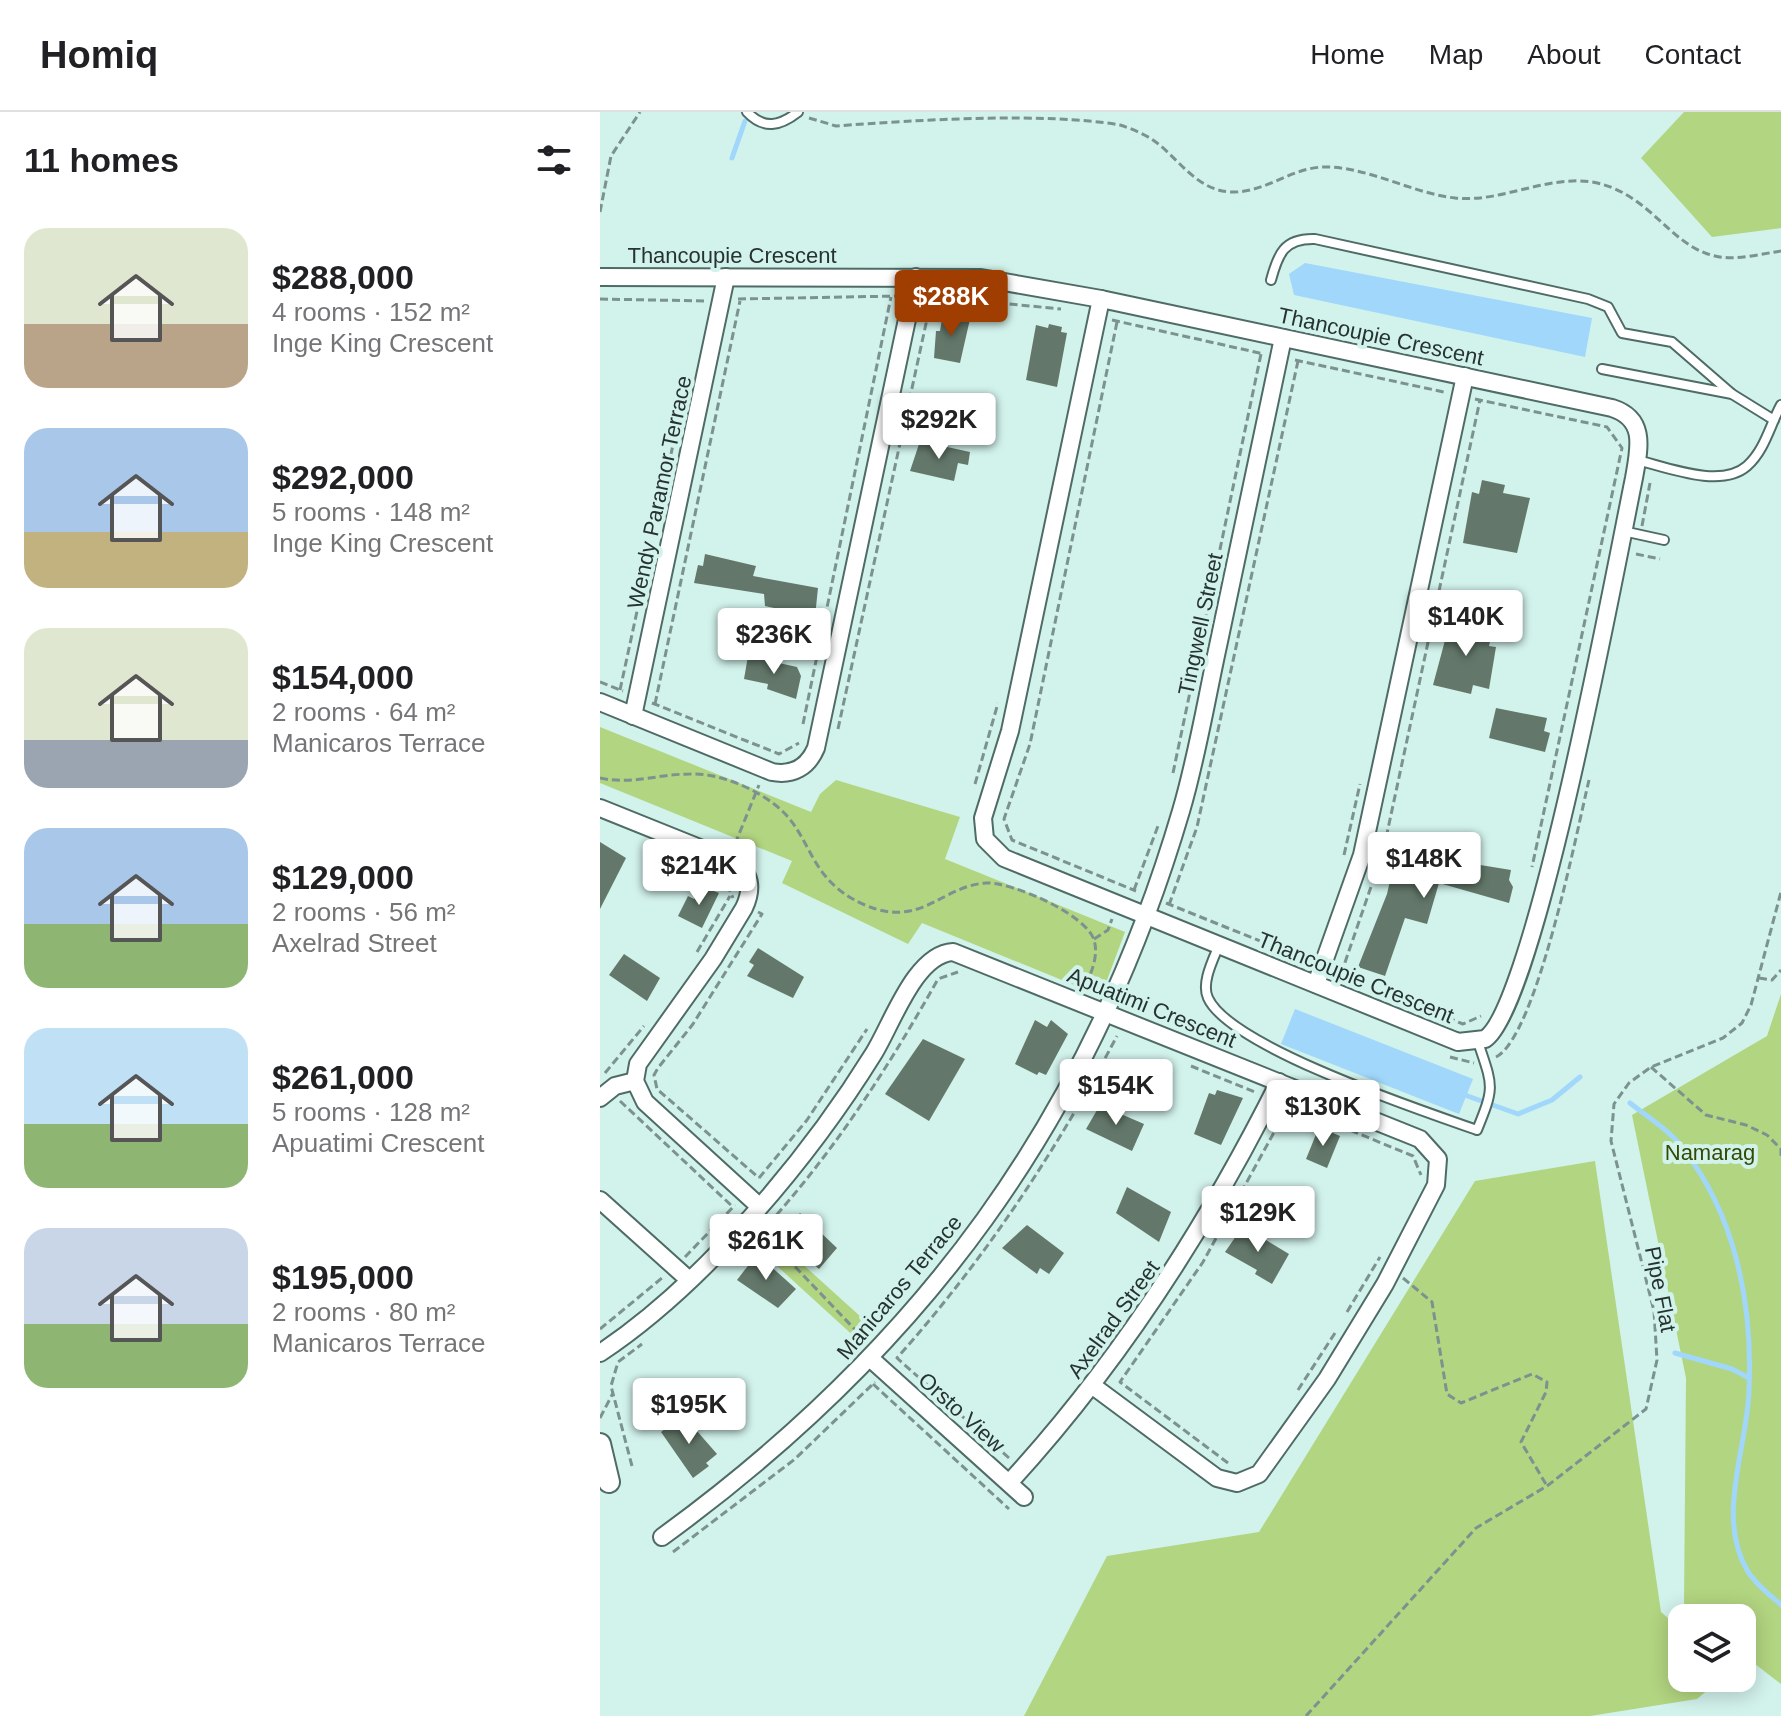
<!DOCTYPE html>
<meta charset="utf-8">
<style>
body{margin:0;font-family:Arial,sans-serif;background:#f6f6f6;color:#202124;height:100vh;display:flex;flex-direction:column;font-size:30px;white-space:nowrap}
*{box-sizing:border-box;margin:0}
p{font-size:26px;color:#757577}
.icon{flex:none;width:44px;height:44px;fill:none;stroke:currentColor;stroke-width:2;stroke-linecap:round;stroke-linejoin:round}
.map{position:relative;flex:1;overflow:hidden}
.side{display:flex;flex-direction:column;background:#fff;width:600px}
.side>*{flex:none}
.buttons{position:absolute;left:1068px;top:1492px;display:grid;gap:16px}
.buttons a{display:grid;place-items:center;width:88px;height:88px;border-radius:16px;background:#fff;box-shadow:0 4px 20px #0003;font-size:40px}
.price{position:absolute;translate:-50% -68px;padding:0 18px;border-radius:8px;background:#fff;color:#222;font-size:26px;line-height:52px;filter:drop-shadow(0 2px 4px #0008)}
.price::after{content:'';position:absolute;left:50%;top:48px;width:24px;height:18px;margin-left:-12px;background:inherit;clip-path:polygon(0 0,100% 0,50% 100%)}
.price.selected{background:#a03d00;color:#fff}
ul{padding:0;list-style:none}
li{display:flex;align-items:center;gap:24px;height:200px;padding:0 24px}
li span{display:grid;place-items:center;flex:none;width:224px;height:160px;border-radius:24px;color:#555}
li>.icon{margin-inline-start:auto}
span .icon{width:96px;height:96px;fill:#fffc;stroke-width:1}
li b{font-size:34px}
h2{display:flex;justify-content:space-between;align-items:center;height:96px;padding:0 24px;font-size:34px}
header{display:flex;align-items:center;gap:48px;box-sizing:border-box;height:112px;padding:0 40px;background:#fff;border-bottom:2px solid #e0e0e0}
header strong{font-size:38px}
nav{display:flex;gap:44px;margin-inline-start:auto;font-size:28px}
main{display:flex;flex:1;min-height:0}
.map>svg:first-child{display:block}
.green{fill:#b2d581}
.water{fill:#a0d7fb}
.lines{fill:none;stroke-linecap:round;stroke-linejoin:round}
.stream{stroke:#a0d7fb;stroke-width:5}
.building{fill:#63786a}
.service-casing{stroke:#4f6b66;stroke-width:12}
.minor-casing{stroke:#4f6b66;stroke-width:20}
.tertiary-casing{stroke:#4f6b66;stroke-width:24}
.path{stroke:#7c928e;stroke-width:3;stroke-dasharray:8 4;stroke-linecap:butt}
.service{stroke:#fff;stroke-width:8}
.minor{stroke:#fff;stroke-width:16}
.tertiary{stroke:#fff;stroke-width:20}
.labels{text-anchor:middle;stroke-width:8;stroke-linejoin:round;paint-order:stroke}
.street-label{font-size:22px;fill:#273331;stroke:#d2f2ec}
.park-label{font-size:22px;fill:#344a04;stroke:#d2f2ec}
</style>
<header>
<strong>Homiq</strong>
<nav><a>Home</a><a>Map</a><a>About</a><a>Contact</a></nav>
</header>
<main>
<section class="side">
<h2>11 homes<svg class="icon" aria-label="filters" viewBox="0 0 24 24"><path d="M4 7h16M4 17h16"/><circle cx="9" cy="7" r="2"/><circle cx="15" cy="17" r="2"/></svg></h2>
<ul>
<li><span style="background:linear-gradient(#dfe7d0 60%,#b9a48a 0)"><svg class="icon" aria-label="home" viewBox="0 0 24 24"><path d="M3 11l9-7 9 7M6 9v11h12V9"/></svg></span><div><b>$288,000</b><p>4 rooms · 152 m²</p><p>Inge King Crescent</p></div></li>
<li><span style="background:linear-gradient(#a9c7e8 65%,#c2b280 0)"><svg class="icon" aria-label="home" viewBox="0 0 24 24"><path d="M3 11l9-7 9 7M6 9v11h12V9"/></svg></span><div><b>$292,000</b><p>5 rooms · 148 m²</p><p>Inge King Crescent</p></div></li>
<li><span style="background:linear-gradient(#dfe7d0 70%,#9aa5b1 0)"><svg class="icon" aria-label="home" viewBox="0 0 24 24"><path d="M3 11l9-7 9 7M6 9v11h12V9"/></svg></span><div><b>$154,000</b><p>2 rooms · 64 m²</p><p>Manicaros Terrace</p></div></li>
<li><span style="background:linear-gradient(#a9c7e8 60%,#8fb573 0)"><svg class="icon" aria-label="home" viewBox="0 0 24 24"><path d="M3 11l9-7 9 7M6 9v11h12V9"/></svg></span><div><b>$129,000</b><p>2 rooms · 56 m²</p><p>Axelrad Street</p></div></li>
<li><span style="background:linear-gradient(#bfe0f5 60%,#8fb573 0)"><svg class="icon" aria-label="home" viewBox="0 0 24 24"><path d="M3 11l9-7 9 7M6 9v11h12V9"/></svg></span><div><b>$261,000</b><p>5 rooms · 128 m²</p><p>Apuatimi Crescent</p></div></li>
<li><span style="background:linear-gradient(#c9d6e8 60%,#8fb573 0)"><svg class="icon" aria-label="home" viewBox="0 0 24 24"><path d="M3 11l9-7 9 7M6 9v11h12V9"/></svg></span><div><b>$195,000</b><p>2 rooms · 80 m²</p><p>Manicaros Terrace</p></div></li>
</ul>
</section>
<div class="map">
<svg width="1181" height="1604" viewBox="0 0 1181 1604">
<rect width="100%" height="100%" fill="#d2f2ec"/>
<!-- green -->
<g class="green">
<path d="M1084,0H1181V116L1112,125L1041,46Z"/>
<path d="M0,615L211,700L220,682L236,668L360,705L345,747L525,820L501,884L322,811L308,832L182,771L192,749L0,671Z"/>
<path d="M1181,882V1572L1142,1542V1506H1099L1084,1493L1086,1266L1032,1003L1167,924Z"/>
<path d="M995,1049L1061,1500L1082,1518V1566H1122L1097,1587L990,1604H424L507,1444L659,1420L875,1069Z"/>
<path d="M167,1120L271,1214L258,1228L154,1133Z"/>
</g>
<!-- water -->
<g class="water">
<path d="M705,151L992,206L985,245L694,183L689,162Z"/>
<path d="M695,897L873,967L859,1002L681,932Z"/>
</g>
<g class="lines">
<!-- stream -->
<g class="stream">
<path d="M132,46L145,9"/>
<path d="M862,982L918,1002L952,988L980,965"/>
<path d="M1030,991C1046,1004 1068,1017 1081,1034C1136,1103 1153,1193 1149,1279C1147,1336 1116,1405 1147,1458C1154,1471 1170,1483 1181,1493"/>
<path d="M1075,1241L1132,1257L1149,1266"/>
</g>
</g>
<!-- building -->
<g class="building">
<path d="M343,202L370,207L360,251L334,246L336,219H340Z"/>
<path d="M449,212L462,215L461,220L467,221L457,275L426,268L436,213L448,216Z"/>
<path d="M320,329L370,340L368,353L358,351L354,369L310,359Z"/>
<path d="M882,368L905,373L903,381L930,386L917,441L863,431L872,380L879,382Z"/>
<path d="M105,442L156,454L153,464L218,476L215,505L165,494L164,482L94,471L98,453L103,454Z"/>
<path d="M851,506L893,516L889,534L896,535L889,577L873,573L871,582L833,573Z"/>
<path d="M148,544L197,555L201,564L196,587L167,577L168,572L144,567Z"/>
<path d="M896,596L947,606L944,619L950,621L945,640L889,626Z"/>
<path d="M0,730L26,746L0,797Z"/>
<path d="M797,738L831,747L829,752L860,760L862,750L911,758L909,768L913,775L909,791L839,771L827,812L805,806L785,864L758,855L787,782Z"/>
<path d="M101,774L119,781L102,816L78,804L88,784L94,787Z"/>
<path d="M158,836L204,865L193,886L147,864L154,853L149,850Z"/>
<path d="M24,842L60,866L47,889L9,863Z"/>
<path d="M435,908L447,915L451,908L468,922L446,963L439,960L437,963L415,952Z"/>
<path d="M323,927L365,947L329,1009L285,982Z"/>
<path d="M617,978L643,986L621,1033L594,1022L609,981L615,983Z"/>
<path d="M500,993L544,1012L532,1039L486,1017Z"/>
<path d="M719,1015L740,1024L727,1056L706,1047Z"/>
<path d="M527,1075L571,1100L559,1130L516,1101Z"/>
<path d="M200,1101L237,1136L219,1157L176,1120L188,1107L192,1110Z"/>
<path d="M427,1113L464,1141L449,1162L440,1156L437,1162L402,1136Z"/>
<path d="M643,1114L689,1142L672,1172L655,1162L657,1158L625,1140Z"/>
<path d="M157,1142L196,1177L178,1196L137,1168Z"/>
<path d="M83,1303L117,1342L106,1351L109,1354L93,1366L61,1320Z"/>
</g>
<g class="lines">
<!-- service casing -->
<g class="service-casing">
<g id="service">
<path d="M147,0C164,18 180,14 198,0"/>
<path d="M671,168C678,142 684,126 715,127L988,187L1008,195L1022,221L1072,230L1132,282"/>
<path d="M1002,257L1132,282L1174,308"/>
<path d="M1037,348C1066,355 1121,377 1147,354C1165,338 1170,313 1181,293"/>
<path d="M1023,419L1064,428"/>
<path d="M619,833C613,848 601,871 608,886C630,935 823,999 877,1018C895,974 893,975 878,930"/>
</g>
</g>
<!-- minor casing -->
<g class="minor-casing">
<g id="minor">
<path d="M0,165L381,166L501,187"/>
<path d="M501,187L1012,296C1047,307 1039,337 1034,366C1017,448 935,895 885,927L858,930L404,746L385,727L383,706L410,619Z"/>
<path d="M0,590L172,660C193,664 208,655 216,636L316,165"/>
<path d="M33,604L126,165"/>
<path d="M0,696L137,751C152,764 152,779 144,796L113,847L38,952L35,969L45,990L159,1094"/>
<path d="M716,872L762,743L865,264"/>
<path d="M0,986L15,974L35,969"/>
<path d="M0,1088L88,1167"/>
<path d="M0,1241C103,1173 209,1046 274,941C292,912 315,842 353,840L820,1027L838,1047L836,1073L785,1172L727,1267L659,1362L637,1371L617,1366L493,1274"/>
<path d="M271,1247L424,1385"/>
<path d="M409,1371C520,1250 606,1116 679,970"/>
<path d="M62,1425C322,1236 490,1008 581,699C597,645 606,589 618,534C640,432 661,329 683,226"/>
</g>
</g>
<!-- tertiary casing -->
<g class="tertiary-casing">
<path id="tertiary" d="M0,1332L9,1370"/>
</g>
<!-- path -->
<g class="path">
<path d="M209,6L236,14C316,8 445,0 520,13C530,16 544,22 553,28C579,46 596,79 632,80C665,81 692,55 725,55C769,55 811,81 855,86C901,91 946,63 992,70C1050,80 1069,134 1115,144C1136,149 1160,142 1181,139"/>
<path d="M0,100L11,44L40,0"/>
<path d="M326,184L461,197"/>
<path d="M0,187L106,189"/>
<path d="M138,187L298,184"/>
<path d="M512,208L664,242"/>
<path d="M517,210L430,632L404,707L412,728L536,779"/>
<path d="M695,248L844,280"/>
<path d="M875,287L1007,315L1022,336L932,755"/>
<path d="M1042,414L1050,371"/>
<path d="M1036,442L1060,447"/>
<path d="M0,570L23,579"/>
<path d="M20,578L76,319"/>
<path d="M52,591L179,642L199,631"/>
<path d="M55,592L140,189"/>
<path d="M203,612L291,185"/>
<path d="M238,617L332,184"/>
<path d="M573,661L661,242"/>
<path d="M0,666C32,673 58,662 90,662C118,661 152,675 174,692C214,722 205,767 265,793C321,817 341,774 386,771C412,770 486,802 494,828C499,844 491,861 485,875"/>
<path d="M375,672L398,591"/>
<path d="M135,732L159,673"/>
<path d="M744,743L760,672"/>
<path d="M123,761L133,786"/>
<path d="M534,778L558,714"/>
<path d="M566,791L707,848"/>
<path d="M569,793L597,715L698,249"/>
<path d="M158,800L162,802L93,912L58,956L54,963L57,977L159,1066"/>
<path d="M494,827L508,818L512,807"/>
<path d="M97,840L130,784"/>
<path d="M736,860L863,912L881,904"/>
<path d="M741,862L783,740L880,288"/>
<path d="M1159,866L1172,868L1181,858"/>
<path d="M850,945L874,951"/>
<path d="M896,945C937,924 977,718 989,668"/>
<path d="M591,954L655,980"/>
<path d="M1051,955L1106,1003L1146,1013L1167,1023L1181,1037V1047"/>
<path d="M5,961L44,914"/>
<path d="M20,989L133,1095"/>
<path d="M684,991L813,1044L821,1063"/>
<path d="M159,1066L207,1008L267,917"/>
<path d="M162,1120L264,1227"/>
<path d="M144,1138C223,1057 283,965 338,867L358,860"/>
<path d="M85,1145L135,1093"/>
<path d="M803,1166L832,1190L847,1282L861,1291L932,1262L947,1270L946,1280L921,1330L947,1374"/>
<path d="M747,1200L780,1145"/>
<path d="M0,1217L62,1166"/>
<path d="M273,1272L409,1397"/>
<path d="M698,1278L735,1221"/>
<path d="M0,1306L13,1281"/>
<path d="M409,1346L297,1246C385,1147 455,1041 517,924"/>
<path d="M628,1351L520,1270L603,1150L689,993"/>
<path d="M32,1354L11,1274L18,1250L42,1232"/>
<path d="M73,1440L195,1347L275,1270"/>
<path d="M706,1604L876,1416L947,1374L1046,1297L1057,1248L1054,1199L1011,1029L1014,992L1029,971L1051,955L1123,926L1142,911L1151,893L1181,780"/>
</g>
<!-- service -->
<use href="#service" class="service"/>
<!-- minor -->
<use href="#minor" class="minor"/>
<!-- tertiary -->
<use href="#tertiary" class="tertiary"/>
</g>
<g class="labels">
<!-- street labels -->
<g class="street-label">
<text x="132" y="151">Thancoupie Crescent</text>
<text transform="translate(781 224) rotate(12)" y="8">Thancoupie Crescent</text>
<text transform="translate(59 380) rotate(-78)" y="8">Wendy Paramor Terrace</text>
<text transform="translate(600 512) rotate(-78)" y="8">Tingwell Street</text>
<text transform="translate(756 865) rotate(22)" y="8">Thancoupie Crescent</text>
<text transform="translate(552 895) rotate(22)" y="8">Apuatimi Crescent</text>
<text transform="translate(299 1175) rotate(-50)" y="8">Manicaros Terrace</text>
<text transform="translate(1061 1177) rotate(79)" y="8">Pipe Flat</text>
<text transform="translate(513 1207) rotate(-54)" y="8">Axelrad Street</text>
<text transform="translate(362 1300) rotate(42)" y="8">Orsto View</text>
</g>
<!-- park labels -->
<g class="park-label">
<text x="1110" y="1048">Namarag</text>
</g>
</g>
</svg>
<div class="buttons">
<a><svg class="icon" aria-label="layers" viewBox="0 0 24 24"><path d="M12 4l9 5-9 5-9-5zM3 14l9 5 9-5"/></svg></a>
</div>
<b class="price selected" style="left:351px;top:226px">$288K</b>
<b class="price" style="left:339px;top:349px">$292K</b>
<b class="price" style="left:866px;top:546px">$140K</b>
<b class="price" style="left:174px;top:564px">$236K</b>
<b class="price" style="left:824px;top:788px">$148K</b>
<b class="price" style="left:99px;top:795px">$214K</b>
<b class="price" style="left:516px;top:1015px">$154K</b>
<b class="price" style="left:723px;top:1036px">$130K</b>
<b class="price" style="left:658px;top:1142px">$129K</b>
<b class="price" style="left:166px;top:1170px">$261K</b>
<b class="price" style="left:89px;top:1334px">$195K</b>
</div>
</main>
